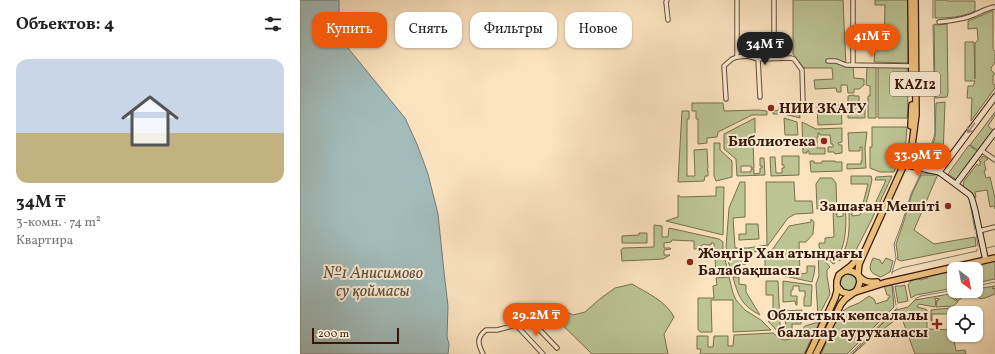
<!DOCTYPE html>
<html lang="ru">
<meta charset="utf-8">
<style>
body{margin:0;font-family:Vollkorn,serif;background:#f2f2f2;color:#222;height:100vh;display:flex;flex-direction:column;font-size:15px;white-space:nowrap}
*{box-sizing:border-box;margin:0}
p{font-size:13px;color:#767676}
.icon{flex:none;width:22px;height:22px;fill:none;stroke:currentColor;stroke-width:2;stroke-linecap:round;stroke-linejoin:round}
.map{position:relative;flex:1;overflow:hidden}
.drawer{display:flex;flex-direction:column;background:#fff;width:300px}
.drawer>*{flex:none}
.banner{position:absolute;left:12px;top:12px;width:380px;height:36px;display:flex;gap:8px}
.needle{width:26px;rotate:148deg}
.fabs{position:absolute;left:647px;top:262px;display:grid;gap:8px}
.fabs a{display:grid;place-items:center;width:36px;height:36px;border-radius:8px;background:#fff;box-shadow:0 1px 3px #0004;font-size:20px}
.scale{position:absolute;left:12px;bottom:10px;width:87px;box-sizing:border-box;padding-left:4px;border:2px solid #361709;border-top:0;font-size:11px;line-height:14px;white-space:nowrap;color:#361709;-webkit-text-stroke:3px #fcedd5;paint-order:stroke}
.price{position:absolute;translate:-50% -34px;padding:0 9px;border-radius:14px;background:#ea580c;color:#fff;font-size:13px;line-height:26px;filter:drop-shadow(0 1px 2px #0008)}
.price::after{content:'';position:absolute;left:50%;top:24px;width:12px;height:9px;margin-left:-6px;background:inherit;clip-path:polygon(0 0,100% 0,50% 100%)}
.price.active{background:#222;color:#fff}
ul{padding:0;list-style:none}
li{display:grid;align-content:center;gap:8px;height:212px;padding:0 16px}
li+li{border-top:1px solid #e0e0e0}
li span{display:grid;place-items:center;height:124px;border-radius:12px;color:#555}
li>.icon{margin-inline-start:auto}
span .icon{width:72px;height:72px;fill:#fffc;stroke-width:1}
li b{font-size:17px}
h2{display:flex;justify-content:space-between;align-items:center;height:48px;padding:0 16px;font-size:17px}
.chip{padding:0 14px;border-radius:12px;background:#fff;box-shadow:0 1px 3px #0004;font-size:14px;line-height:36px}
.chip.active{background:#ea580c;color:#fff}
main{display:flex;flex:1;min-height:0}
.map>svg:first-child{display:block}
.green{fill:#bcc494;stroke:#796e4e}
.water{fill:#a2bcbb;stroke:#777a74}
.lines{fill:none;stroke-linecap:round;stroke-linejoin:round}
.stream{stroke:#777a74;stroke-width:1}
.street-casing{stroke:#674a36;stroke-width:5.5}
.secondary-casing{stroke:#361709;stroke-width:7}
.primary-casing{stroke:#361709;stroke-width:8}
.street{stroke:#fcedd5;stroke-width:3.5}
.secondary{stroke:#fcedd5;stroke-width:5}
.primary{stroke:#eec280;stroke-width:5.5}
.oneway{stroke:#a38d79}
.poi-dot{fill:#8f2418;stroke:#fcedd5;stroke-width:1.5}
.labels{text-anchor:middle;stroke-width:4;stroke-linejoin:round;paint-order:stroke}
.shield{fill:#fcedd5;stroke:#715746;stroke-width:1}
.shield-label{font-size:14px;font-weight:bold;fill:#361709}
.poi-label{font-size:15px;font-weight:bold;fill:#361709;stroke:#fcedd5;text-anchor:end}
.water-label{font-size:16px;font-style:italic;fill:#5c5147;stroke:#fcedd5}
</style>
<main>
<section class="drawer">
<h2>Объектов: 4<svg class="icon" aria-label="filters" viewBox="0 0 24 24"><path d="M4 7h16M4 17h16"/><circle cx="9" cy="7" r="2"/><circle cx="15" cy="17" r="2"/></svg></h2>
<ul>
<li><span style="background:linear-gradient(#c9d6e8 60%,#c2b280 0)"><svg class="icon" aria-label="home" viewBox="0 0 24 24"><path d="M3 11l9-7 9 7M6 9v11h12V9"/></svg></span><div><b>34M ₸</b><p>3-комн. · 74 m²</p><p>Квартира</p></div></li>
</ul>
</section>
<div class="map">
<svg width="695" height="354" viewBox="0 0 695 354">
<rect width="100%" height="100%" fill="#fbe3bf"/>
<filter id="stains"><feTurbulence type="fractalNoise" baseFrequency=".005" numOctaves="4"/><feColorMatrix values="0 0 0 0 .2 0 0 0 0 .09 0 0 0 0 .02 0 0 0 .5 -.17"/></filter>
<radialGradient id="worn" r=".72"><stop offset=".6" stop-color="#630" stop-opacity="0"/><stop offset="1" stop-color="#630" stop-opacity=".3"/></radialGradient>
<!-- green -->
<g class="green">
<path d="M493,0H543L546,67H553L554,78L564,79V85L559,89H554V93H548L547,85H541V92H537L536,88L515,89L514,80L533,79L532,68H504L493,54Z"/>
<path d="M575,0H608V63L574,62L575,50L584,49L585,5H575Z"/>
<path d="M635,0H646L647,1H675V11C663,17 649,18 635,18Z"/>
<path d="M692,11H693V49L695,51V62L691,68V70L695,74L693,75V84L695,85V88L671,121L672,98H667L668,86H673L675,81H665V42H674L675,79V43L678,40L677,28L668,29V21Z"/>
<path d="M634,24L638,25L647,24L648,93L647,97L635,98Z"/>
<path d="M567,67H576V118H568V96H570V86L566,85Z"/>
<path d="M578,67H607L608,110L607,118H578Z"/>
<path d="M554,95V96H559V102H565V118H548V96Z"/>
<path d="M645,102L643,156L644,158L636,169L625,167L635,138L636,103Z"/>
<path d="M392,103H423L424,111L458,110L467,111V115H452L418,132L417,137L407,138V143L398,144V119H396V111H392Z"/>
<path d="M541,105L542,124L518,125L517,106Z"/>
<path d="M479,106H499L500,118L484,114H473V111L479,110Z"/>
<path d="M382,111H389V119H387V176H395L394,150L407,149L408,168L407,170H408V176H405L404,181L378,182Z"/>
<path d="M695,112V115L688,126L694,131L679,151L670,145Z"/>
<path d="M455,118V135H453V140H452V143H453L454,168H451V166H441V172H451V169H454V174L460,173V168H462V166H460V158H464L465,175L437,176L436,159L424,149V134Z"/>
<path d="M484,118L497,122L498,135H485Z"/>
<path d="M502,122L516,129L542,128V142L538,143L539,145H542V153L535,154L534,152H528V147H533V144H531L530,135H520L519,133H518V137H517V148H525V154H509V151H507V153H503Z"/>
<path d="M572,127H607L606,141L594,172H580L570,168V147H572Z"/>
<path d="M567,132L565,148L566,168L547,169V164H561V161H562V147H560V151H549L548,133Z"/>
<path d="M414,143H420V150L432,161V177L416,181L414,176Z"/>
<path d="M669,145L678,152L657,180L648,174Z"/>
<path d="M482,156H499V175L471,176L470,157H475L476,173H482V168H484V165H482Z"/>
<path d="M683,156L688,159L684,162L686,170L684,171L686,178L690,177L695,198V209L694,206L690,207L687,190L675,192L676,197L673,198L663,187L664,181L677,164L679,166L681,162L679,161Z"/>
<path d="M510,161H514V163H522V161H535V162H542V171L511,172Z"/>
<path d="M638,174L614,230L634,244L675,237L676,246L601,261L597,259L598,257L596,244L603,224L612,194L621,175H634Z"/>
<path d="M551,176H571L572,180L565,208H573L586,180H575L576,177L592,176L571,221L556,250L549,255L539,261C551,241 549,228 549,206L552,205V216L560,215L568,184H551Z"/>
<path d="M520,178H532L536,183L537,217L543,216V203C548,211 546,238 542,248C541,253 537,257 534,262L535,263L533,264L519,247V243H525V238L534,237L533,209H517L516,184Z"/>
<path d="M440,182H445V217L433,218L435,248H448L467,245L466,182H494L495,201H512L513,213L495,214L488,218L466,248L461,251L429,255L426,247L429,208Z"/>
<path d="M416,187H424L423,235L366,221L378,217V195L381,197L416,196Z"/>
<path d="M511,219L514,222L513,234L506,242H499L500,274L507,273V266H515L514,274L512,282L480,275L465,276V255L469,254L472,250L489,226L511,222Z"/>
<path d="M446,224H458L459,239L439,240V234H446Z"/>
<path d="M354,225L362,226V237H368L369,228L419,239L423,242V251L428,272L416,273L414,243H411V245H407L404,244L396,249H394V241L372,240L371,242L364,243V248H370L371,249L364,250V255H370L363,259L322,261L321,250L323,248L354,247Z"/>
<path d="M339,233H347V243H322V236L339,235Z"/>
<path d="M518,253L530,267L527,270V276L530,294L518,317L516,284L519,276Z"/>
<path d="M446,256V264L439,265V273H432L428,261L430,259Z"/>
<path d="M573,258L580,260L582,264L586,258L593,261L590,272L581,277C569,273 568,269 573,258Z"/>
<path d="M695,260V279L676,283V269H655Z"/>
<path d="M654,269V288L616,295L611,298L608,285L612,280L619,278L620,280L628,278L627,276Z"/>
<circle cx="548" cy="282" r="9"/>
<path d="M429,277L433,293L436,300L445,310L461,320L471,330L433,332V300H411L412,332H400L398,329V298H414L413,286L417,285L416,278Z"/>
<path d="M433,277H439V284L446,285V292L460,315C442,306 438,296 433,277Z"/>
<path d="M466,281H478L480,324L482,334H480L468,321H473V295H466Z"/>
<path d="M483,281L512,285L511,306H504V297H505V291H499V286H493V290H491V296H497V305H496L495,301L483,302Z"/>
<path d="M332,284C347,293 366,301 374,317L364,334L368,354H292L244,307L251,305L273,315L285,312L301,298L315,288Z"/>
<path d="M592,285L594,307L547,354H521L536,320L543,311L549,307L559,303L569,296L574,299L576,304L588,300V298L590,297L589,295H587L584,286Z"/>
<path d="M605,285L608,301L598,303L595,286H601Z"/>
<path d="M695,286L692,288L693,289L694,288L695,289V294C689,296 682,301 677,297L679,295L680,293L681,292L679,291L676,296L674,295H669V291H676V289Z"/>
<path d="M661,292L664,296L658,301L653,296L651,297L658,302L653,306L636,307L637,300H639V299L635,298V300H636L635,307L619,304L617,307L625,309L627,310V329L653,330H654V335H661L662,338L656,339V340H654L656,351L665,350L666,354H615L601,316L571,338L553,354H552L596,310L608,307L615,300Z"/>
<path d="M659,307L660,310H663V312L644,314H632V326H631V310Z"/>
<path d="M502,310L501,324H492V333L487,335L484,311Z"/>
<path d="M515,323H519L504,354H400L401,349H397V336H408V347H413L414,336H428V346H433L434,335L473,333L479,338L484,340L490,339L499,333L505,326Z"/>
</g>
<!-- water -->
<path class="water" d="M0,0H39V16L48,48L105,118L117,144L128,174L138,214L144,272L148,306L147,337L149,344L148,354H0Z"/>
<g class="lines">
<!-- stream -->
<g class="stream">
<path d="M691,5H695"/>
<path d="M691,10H693"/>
<path d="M633,18V0"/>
<path d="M692,96L695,92"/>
<path d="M624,164L633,140L635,133L633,25"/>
<path d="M638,169L663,134L691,98"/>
<path d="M669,198L673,219"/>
<path d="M673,220L675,230"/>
<path d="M676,232L678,246"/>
<path d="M687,248L695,246"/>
<path d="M592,272L596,258L594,244L602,223L611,194L621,173L634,174L635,173"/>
<path d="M592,274V272L601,268L677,251V249"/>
<path d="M593,286L596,305"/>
<path d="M676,286L695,282"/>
<path d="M615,299L621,296L654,290"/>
<path d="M550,354L597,308"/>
</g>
<!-- street casing -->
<g class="street-casing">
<g id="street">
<path d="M367,0L366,2L368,20"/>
<path d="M437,0V57"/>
<path d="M474,0V58"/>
<path d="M553,0V65"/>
<path d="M639,22C650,21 661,20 671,16C679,13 686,8 695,7"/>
<path d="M458,59L460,97"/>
<path d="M528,61H536L546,65L612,66"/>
<path d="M426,99L424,66L432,59L437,57L448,56L458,59L491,58L494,59L502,70L503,104"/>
<path d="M681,150L695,160"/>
<path d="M679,231L695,227"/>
<path d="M216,325L243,354"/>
<path d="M183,354C178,344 176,338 186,330H197L216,325L224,315L225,316L236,326L257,348"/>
</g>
</g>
<!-- secondary casing -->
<g class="secondary-casing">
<g id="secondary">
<path d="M601,164L639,172L670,195L672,199L675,210L685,257"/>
<path d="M639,172L695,97"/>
<path d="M656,184L695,132"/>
</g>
</g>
<!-- primary casing -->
<g class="primary-casing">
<g id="primary">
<path d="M611,0L612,86"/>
<path d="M611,126L612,105"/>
<path d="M545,271C561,269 557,285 577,282"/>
<path d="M537,286L542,292L549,294L584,283L695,258"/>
<path d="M509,354L535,298L537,291V281L539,275L551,266L560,256"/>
<path d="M516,354L541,304L545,299L556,291L558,288L560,282L558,273L559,264L606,160L612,145L616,115L615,0"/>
</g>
</g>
<!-- street -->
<use href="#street" class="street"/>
<!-- secondary -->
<use href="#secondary" class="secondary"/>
<!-- primary -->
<use href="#primary" class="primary"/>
</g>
<!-- one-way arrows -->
<defs><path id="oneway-shaft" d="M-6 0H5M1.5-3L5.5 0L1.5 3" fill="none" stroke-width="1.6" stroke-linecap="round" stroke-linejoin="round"/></defs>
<use class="oneway" href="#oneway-shaft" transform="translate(671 128) rotate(127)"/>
<!-- markers -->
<g class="poi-dot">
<circle cx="471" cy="108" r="4"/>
<circle cx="524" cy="141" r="4"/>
<circle cx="648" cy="206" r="4"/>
<circle cx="390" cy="262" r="4"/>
<path d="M635 318h4v4h4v4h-4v4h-4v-4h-4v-4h4z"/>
</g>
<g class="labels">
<!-- shield labels -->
<rect class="shield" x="590" y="72" width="50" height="24" rx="3"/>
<g class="shield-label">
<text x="615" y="89">KAZ12</text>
</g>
<!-- poi labels -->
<g class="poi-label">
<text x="479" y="113" text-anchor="start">НИИ ЗКАТУ</text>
<text x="516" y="146">Библиотека</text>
<text x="640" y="211">Зашаған Мешіті</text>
<text x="398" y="258" text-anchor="start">Жәңгір Хан атындағы<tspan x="398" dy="17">Балабақшасы</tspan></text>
<text x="628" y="320">Облыстық көпсалалы<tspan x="628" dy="17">балалар ауруханасы</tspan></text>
</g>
<!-- water labels -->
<g class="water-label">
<text x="73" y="278">№1 Анисимово<tspan x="73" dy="18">су қоймасы</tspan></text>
</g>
</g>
<rect width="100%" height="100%" filter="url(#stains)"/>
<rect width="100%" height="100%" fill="url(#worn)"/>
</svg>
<div class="fabs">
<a><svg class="needle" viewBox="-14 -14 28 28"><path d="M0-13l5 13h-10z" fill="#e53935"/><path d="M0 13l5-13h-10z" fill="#767676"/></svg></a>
<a><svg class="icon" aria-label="locate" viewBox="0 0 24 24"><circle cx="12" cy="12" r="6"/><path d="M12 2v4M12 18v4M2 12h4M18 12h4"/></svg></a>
</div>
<div class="scale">200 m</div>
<b class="price" style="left:572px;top:58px">41M ₸</b>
<b class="price active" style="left:465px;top:66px">34M ₸</b>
<b class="price" style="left:618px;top:177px">33.9M ₸</b>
<b class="price" style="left:236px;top:337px">29.2M ₸</b>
<div class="banner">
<a class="chip active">Купить</a>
<a class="chip">Снять</a>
<a class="chip">Фильтры</a>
<a class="chip">Новое</a>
</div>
</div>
</main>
